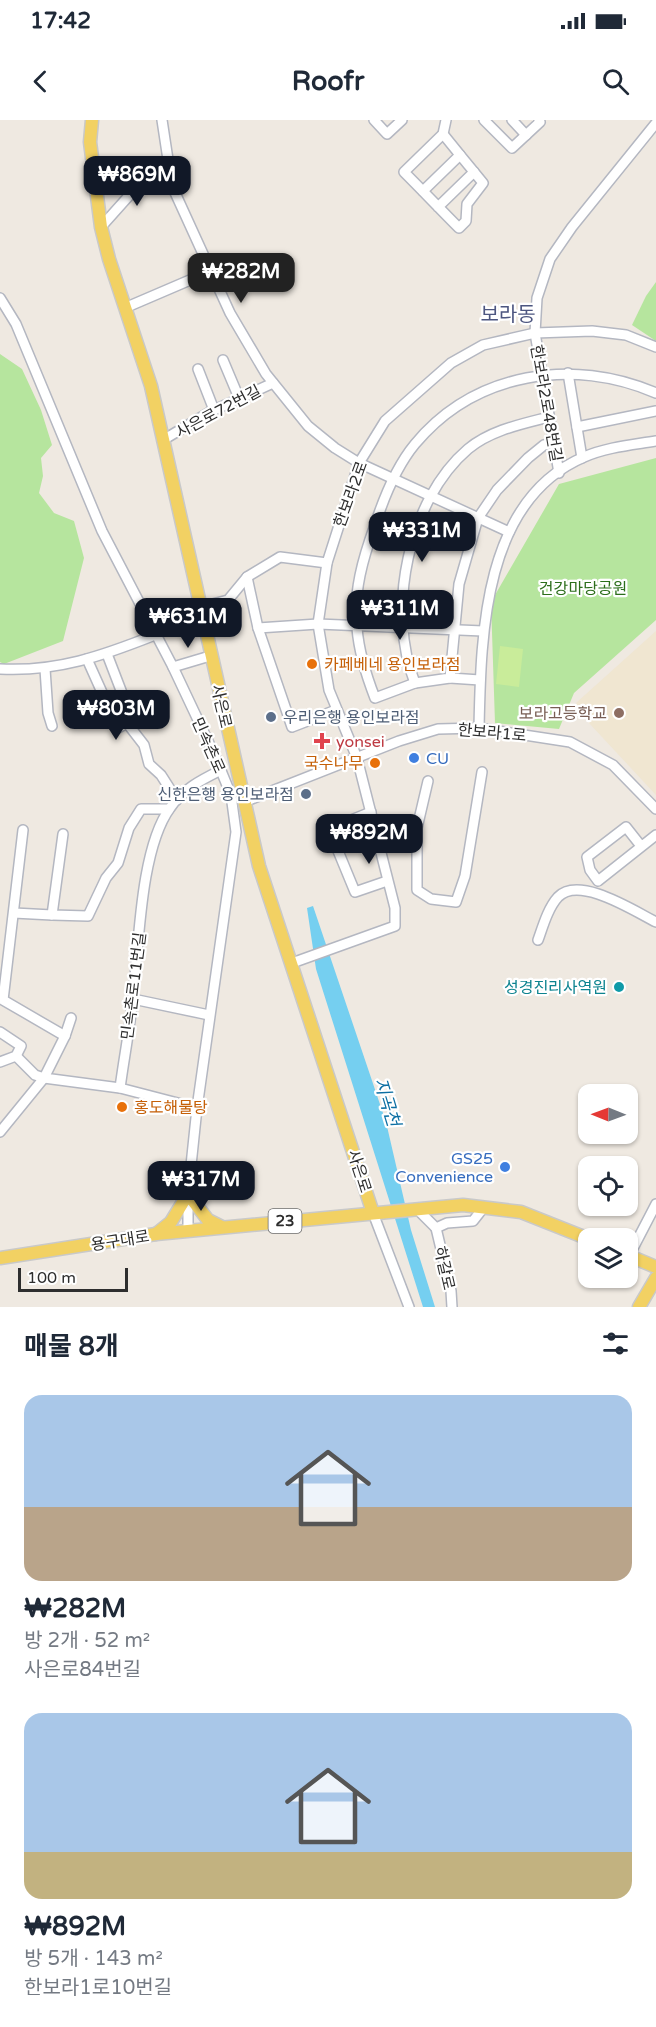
<!DOCTYPE html>
<html lang="ko">
<meta charset="utf-8">
<style>
body{margin:0;font-family:"Varela Round","Noto Sans KR",sans-serif;background:#f6f6f7;color:#1f2937;height:100vh;display:flex;flex-direction:column;font-size:22px;white-space:nowrap}
*{box-sizing:border-box;margin:0}
p{font-size:20px;color:#747a83}
.icon{flex:none;width:33px;height:33px;fill:none;stroke:currentColor;stroke-width:2;stroke-linecap:round;stroke-linejoin:round}
.map{position:relative;height:1187px;overflow:hidden}
.details{display:flex;flex-direction:column;background:#fff;flex:1}
.details>*{flex:none}
.needle{width:39px;rotate:271deg}
.tools{position:absolute;left:578px;top:964px;display:grid;gap:12px}
.tools a{display:grid;place-items:center;width:60px;height:60px;border-radius:12px;background:#fff;box-shadow:0 2px 4px #0004;font-size:30px}
.scale{position:absolute;left:18px;bottom:15px;width:110px;box-sizing:border-box;padding-left:6px;border:3px solid #2e2e2e;border-top:0;font-size:16px;line-height:21px;white-space:nowrap;color:#2e2e2e;-webkit-text-stroke:4px #fff;paint-order:stroke}
.price{position:absolute;translate:-50% -51px;padding:0 14px;border-radius:12px;background:#111827;color:#fff;font-size:20px;line-height:39px;filter:drop-shadow(0 2px 3px #0008)}
.price::after{content:'';position:absolute;left:50%;top:36px;width:18px;height:14px;margin-left:-9px;background:inherit;clip-path:polygon(0 0,100% 0,50% 100%)}
.price.selected{background:#222;color:#fff}
ul{padding:0;list-style:none}
li{display:grid;align-content:center;gap:12px;height:318px;padding:0 24px}
li span{display:grid;place-items:center;height:186px;border-radius:18px;color:#555}
li>.icon{margin-inline-start:auto}
span .icon{width:108px;height:108px;fill:#fffc;stroke-width:1}
li b{font-size:26px}
h2{display:flex;justify-content:space-between;align-items:center;height:72px;padding:0 24px;font-size:26px}
.status{display:flex;justify-content:space-between;align-items:center;height:42px;padding:0 30px;background:#fff;direction:ltr}
.status svg{height:16px;fill:currentColor}
header{display:flex;justify-content:space-between;align-items:center;height:78px;padding:0 24px;background:#fff;font-size:27px;font-weight:700}
.map>svg:first-child{display:block}
.education{fill:#f0e6d1}
.green{fill:#b6e59e}
.pitch{fill:#c9ec9a}
.water{fill:#75cff0}
.lines{fill:none;stroke-linecap:round;stroke-linejoin:round}
.minor-casing{stroke:#b4b7c1;stroke-width:12}
.major-casing{stroke:#c9c9c9;stroke-width:15}
.minor{stroke:#fff;stroke-width:9}
.major{stroke:#f2d163;stroke-width:12}
.food-dot{fill:#e8710a;stroke:#fff;stroke-width:2}
.education-dot{fill:#8d6e63;stroke:#fff;stroke-width:2}
.service-dot{fill:#5c6f8a;stroke:#fff;stroke-width:2}
.health-dot{fill:#e0444e;stroke:#fff;stroke-width:2}
.shop-dot{fill:#3f7fe0;stroke:#fff;stroke-width:2}
.culture-dot{fill:#0f9aa8;stroke:#fff;stroke-width:2}
.labels{text-anchor:middle;stroke-width:4.5;stroke-linejoin:round;paint-order:stroke}
.shield{fill:#fff;stroke:#6d6d6d;stroke-width:1.5}
.shield-label{font-size:15px;font-weight:bold;fill:#2e2e2e}
.street-label{font-size:16px;fill:#2e2e2e;stroke:#fff}
.park-label{font-size:16px;fill:#2c6e1b;stroke:#fff}
.food-label{font-size:16px;fill:#c56008;stroke:#fff;text-anchor:start}
.education-label{font-size:16px;fill:#785e54;stroke:#fff;text-anchor:end}
.service-label{font-size:16px;fill:#4e5e75;stroke:#fff;text-anchor:start}
.health-label{font-size:16px;fill:#be3a42;stroke:#fff;text-anchor:start}
.shop-label{font-size:16px;fill:#366cbe;stroke:#fff;text-anchor:start}
.culture-label{font-size:16px;fill:#0d838f;stroke:#fff;text-anchor:end}
.water-label{font-size:18px;font-style:italic;fill:#0d6fa3;stroke:#fff}
.quarter-label{font-size:20px;fill:#4d5680;stroke:#fff}
</style>
<div class="status"><b>17:42</b><svg viewBox="0 0 49 12"><path d="M0 12V9h3v3zM5 12V6h3v6zM10 12V3h3v9zM15 12V0h3v12zM26 1h20v11H26zM47 4h2v5h-2z"/></svg></div>
<header><svg class="icon" aria-label="back" viewBox="0 0 24 24"><path d="M15 5l-7 7 7 7"/></svg>Roofr<svg class="icon" aria-label="search" viewBox="0 0 24 24"><circle cx="10" cy="10" r="6"/><path d="M15 15l6 6"/></svg></header>
<div class="map">
<svg width="656" height="1187" viewBox="0 0 656 1187">
<rect width="100%" height="100%" fill="#efe9e1"/>
<!-- education -->
<path class="education" d="M656,511V675L589,603L576,583Z"/>
<!-- green -->
<g class="green">
<path d="M656,162V221L632,205L646,176Z"/>
<path d="M0,234L22,249L41,290L52,325L41,338L43,356L39,373L54,393L74,401L84,438L63,521L4,544L0,542Z"/>
<path d="M656,338V500L574,573L559,609L495,603L491,482L559,364Z"/>
</g>
<!-- pitch -->
<path class="pitch" d="M500,526L523,529L519,567L496,564Z"/>
<!-- water -->
<path class="water" d="M313,786L386,1002L411,1110L435,1187H423L316,849L307,788Z"/>
<g class="lines">
<!-- minor casing -->
<g class="minor-casing">
<g id="minor">
<path d="M162,0L172,66L230,193L266,254L308,306L335,328L359,343L509,412"/>
<path d="M374,0L387,14L402,0"/>
<path d="M484,0L512,28L540,2L539,0"/>
<path d="M512,0L526,15"/>
<path d="M460,35L474,52"/>
<path d="M423,71L460,35L443,14"/>
<path d="M438,87L474,52L483,63L467,84L466,101L459,108C441,90 423,71 404,52L443,14L446,0"/>
<path d="M101,107L135,69L172,66"/>
<path d="M0,178L16,204L102,411L173,547L215,636L231,675L236,712L197,988L188,1074V1111"/>
<path d="M127,187L211,151"/>
<path d="M223,240L239,278"/>
<path d="M198,249L214,290"/>
<path d="M568,253L582,338"/>
<path d="M577,307L656,291"/>
<path d="M163,320L210,292L273,263"/>
<path d="M554,323L544,325L528,338L497,370L478,398L459,464L450,558L415,563L375,578C366,555 359,533 357,508C353,472 363,438 375,405C384,377 396,347 415,324C475,252 573,237 656,273"/>
<path d="M559,353L535,213L537,178L550,139L572,107L656,3"/>
<path d="M247,457L258,508L292,607L336,590"/>
<path d="M201,487L228,480L247,457L280,437L327,443"/>
<path d="M258,508L318,504L483,511"/>
<path d="M107,534L127,586"/>
<path d="M87,539L118,608L127,603L144,625L149,644L161,655L177,680"/>
<path d="M173,547L210,536"/>
<path d="M0,549C57,552 102,536 155,515"/>
<path d="M45,549L48,593L52,606"/>
<path d="M450,558L480,560"/>
<path d="M415,563C386,491 408,380 468,329C491,310 522,304 549,297"/>
<path d="M479,608C481,515 483,380 584,337C607,327 632,325 656,321"/>
<path d="M428,661L417,708V770L431,779L456,782L465,756L482,652"/>
<path d="M244,682L399,621L438,609L479,608L570,622L613,645L656,689"/>
<path d="M371,692L329,709L355,772L387,761"/>
<path d="M23,710L3,880L65,916L44,958L120,968"/>
<path d="M63,714L52,795L88,796L106,758L118,743L129,708L141,689H169"/>
<path d="M641,726L626,707L587,737L590,750L598,761L656,715"/>
<path d="M14,793L52,795"/>
<path d="M538,820C543,806 548,788 558,777C579,755 634,791 656,802"/>
<path d="M292,843L395,806V788L357,638L329,570L318,504L327,443L359,343L385,301L451,243L483,225L535,213L592,211L626,215L656,227"/>
<path d="M133,879L209,895"/>
<path d="M0,912L21,926L16,936L0,942"/>
<path d="M65,916L71,898"/>
<path d="M197,988L120,968C124,938 130,907 133,877C139,826 140,729 170,688C183,669 201,660 221,650"/>
<path d="M0,1012L44,958L35,955L16,936"/>
<path d="M418,1090L436,1108"/>
<path d="M373,1093L409,1187"/>
<path d="M436,1108L451,1171L452,1187"/>
<path d="M436,1108L447,1103L473,1101L484,1087"/>
<path d="M629,1136L656,1084"/>
</g>
</g>
<!-- major casing -->
<g class="major-casing">
<g id="major">
<path d="M92,0L90,22L101,107L109,139L151,266L259,746L373,1093"/>
<path d="M156,1114L171,1102L188,1074L208,1100L222,1107"/>
<path d="M627,1135L656,1147"/>
<path d="M0,1138L156,1114L463,1085L521,1092L589,1119"/>
<path d="M639,1187L656,1158"/>
</g>
</g>
<!-- minor -->
<use href="#minor" class="minor"/>
<!-- major -->
<use href="#major" class="major"/>
</g>
<!-- markers -->
<g class="food-dot">
<circle cx="312" cy="544" r="6"/>
<circle cx="375" cy="643" r="6"/>
<circle cx="122" cy="987" r="6"/>
</g>
<circle class="education-dot" cx="619" cy="593" r="6"/>
<g class="service-dot">
<circle cx="271" cy="597" r="6"/>
<circle cx="306" cy="674" r="6"/>
</g>
<path class="health-dot" d="M319 612h6v6h6v6h-6v6h-6v-6h-6v-6h6z"/>
<g class="shop-dot">
<circle cx="414" cy="638" r="6"/>
<circle cx="505" cy="1047" r="6"/>
</g>
<circle class="culture-dot" cx="619" cy="867" r="6"/>
<g class="labels">
<!-- shield labels -->
<rect class="shield" x="268.5" y="1089" width="33" height="24" rx="4.5"/>
<g class="shield-label">
<text x="285" y="1106">23</text>
</g>
<!-- street labels -->
<g class="street-label">
<text transform="translate(547 283) rotate(80)" y="6">한보라2로48번길</text>
<text transform="translate(218 291) rotate(-28)" y="6">사은로72번길</text>
<text transform="translate(350 374) rotate(-70)" y="6">한보라2로</text>
<text transform="translate(222 586) rotate(77)" y="6">사은로</text>
<text transform="translate(492 612) rotate(5)" y="6">한보라1로</text>
<text transform="translate(209 625) rotate(66)" y="6">민속촌로</text>
<text transform="translate(133 866) rotate(-83)" y="6">민속촌로11번길</text>
<text transform="translate(360 1051) rotate(72)" y="6">사은로</text>
<text transform="translate(120 1120) rotate(-9)" y="6">용구대로</text>
<text transform="translate(445 1148) rotate(77)" y="6">하갈로</text>
</g>
<!-- park labels -->
<g class="park-label">
<text x="583" y="474">건강마당공원</text>
</g>
<!-- food labels -->
<g class="food-label">
<text x="324" y="550">카페베네 용인보라점</text>
<text x="363" y="649" text-anchor="end">국수나무</text>
<text x="134" y="993">홍도해물탕</text>
</g>
<!-- education labels -->
<g class="education-label">
<text x="607" y="599">보라고등학교</text>
</g>
<!-- service labels -->
<g class="service-label">
<text x="283" y="603">우리은행 용인보라점</text>
<text x="294" y="680" text-anchor="end">신한은행 용인보라점</text>
</g>
<!-- health labels -->
<g class="health-label">
<text x="336" y="627">yonsei</text>
</g>
<!-- shop labels -->
<g class="shop-label">
<text x="426" y="644">CU</text>
<text x="493" y="1044" text-anchor="end">GS25<tspan x="493" dy="18">Convenience</tspan></text>
</g>
<!-- culture labels -->
<g class="culture-label">
<text x="607" y="873">성경진리사역원</text>
</g>
<!-- water labels -->
<g class="water-label">
<text transform="translate(387 982) rotate(73)" y="6">지곡천</text>
</g>
<!-- quarter labels -->
<g class="quarter-label">
<text x="508" y="201">보라동</text>
</g>
</g>
</svg>
<div class="tools">
<a><svg class="needle" viewBox="-14 -14 28 28"><path d="M0-13l5 13h-10z" fill="#e53935"/><path d="M0 13l5-13h-10z" fill="#747a83"/></svg></a>
<a><svg class="icon" aria-label="locate" viewBox="0 0 24 24"><circle cx="12" cy="12" r="6"/><path d="M12 2v4M12 18v4M2 12h4M18 12h4"/></svg></a>
<a><svg class="icon" aria-label="layers" viewBox="0 0 24 24"><path d="M12 4l9 5-9 5-9-5zM3 14l9 5 9-5"/></svg></a>
</div>
<div class="scale">100 m</div>
<b class="price" style="left:137px;top:87px">₩869M</b>
<b class="price selected" style="left:241px;top:184px">₩282M</b>
<b class="price" style="left:422px;top:443px">₩331M</b>
<b class="price" style="left:400px;top:521px">₩311M</b>
<b class="price" style="left:188px;top:529px">₩631M</b>
<b class="price" style="left:116px;top:621px">₩803M</b>
<b class="price" style="left:369px;top:745px">₩892M</b>
<b class="price" style="left:201px;top:1092px">₩317M</b>
</div>
<section class="details">
<h2>매물 8개<svg class="icon" aria-label="filters" viewBox="0 0 24 24"><path d="M4 7h16M4 17h16"/><circle cx="9" cy="7" r="2"/><circle cx="15" cy="17" r="2"/></svg></h2>
<ul>
<li><span style="background:linear-gradient(#a9c7e8 60%,#b9a48a 0)"><svg class="icon" aria-label="home" viewBox="0 0 24 24"><path d="M3 11l9-7 9 7M6 9v11h12V9"/></svg></span><div><b>₩282M</b><p>방 2개 · 52 m²</p><p>사은로84번길</p></div></li>
<li><span style="background:linear-gradient(#a9c7e8 75%,#c2b280 0)"><svg class="icon" aria-label="home" viewBox="0 0 24 24"><path d="M3 11l9-7 9 7M6 9v11h12V9"/></svg></span><div><b>₩892M</b><p>방 5개 · 143 m²</p><p>한보라1로10번길</p></div></li>
</ul>
</section>
